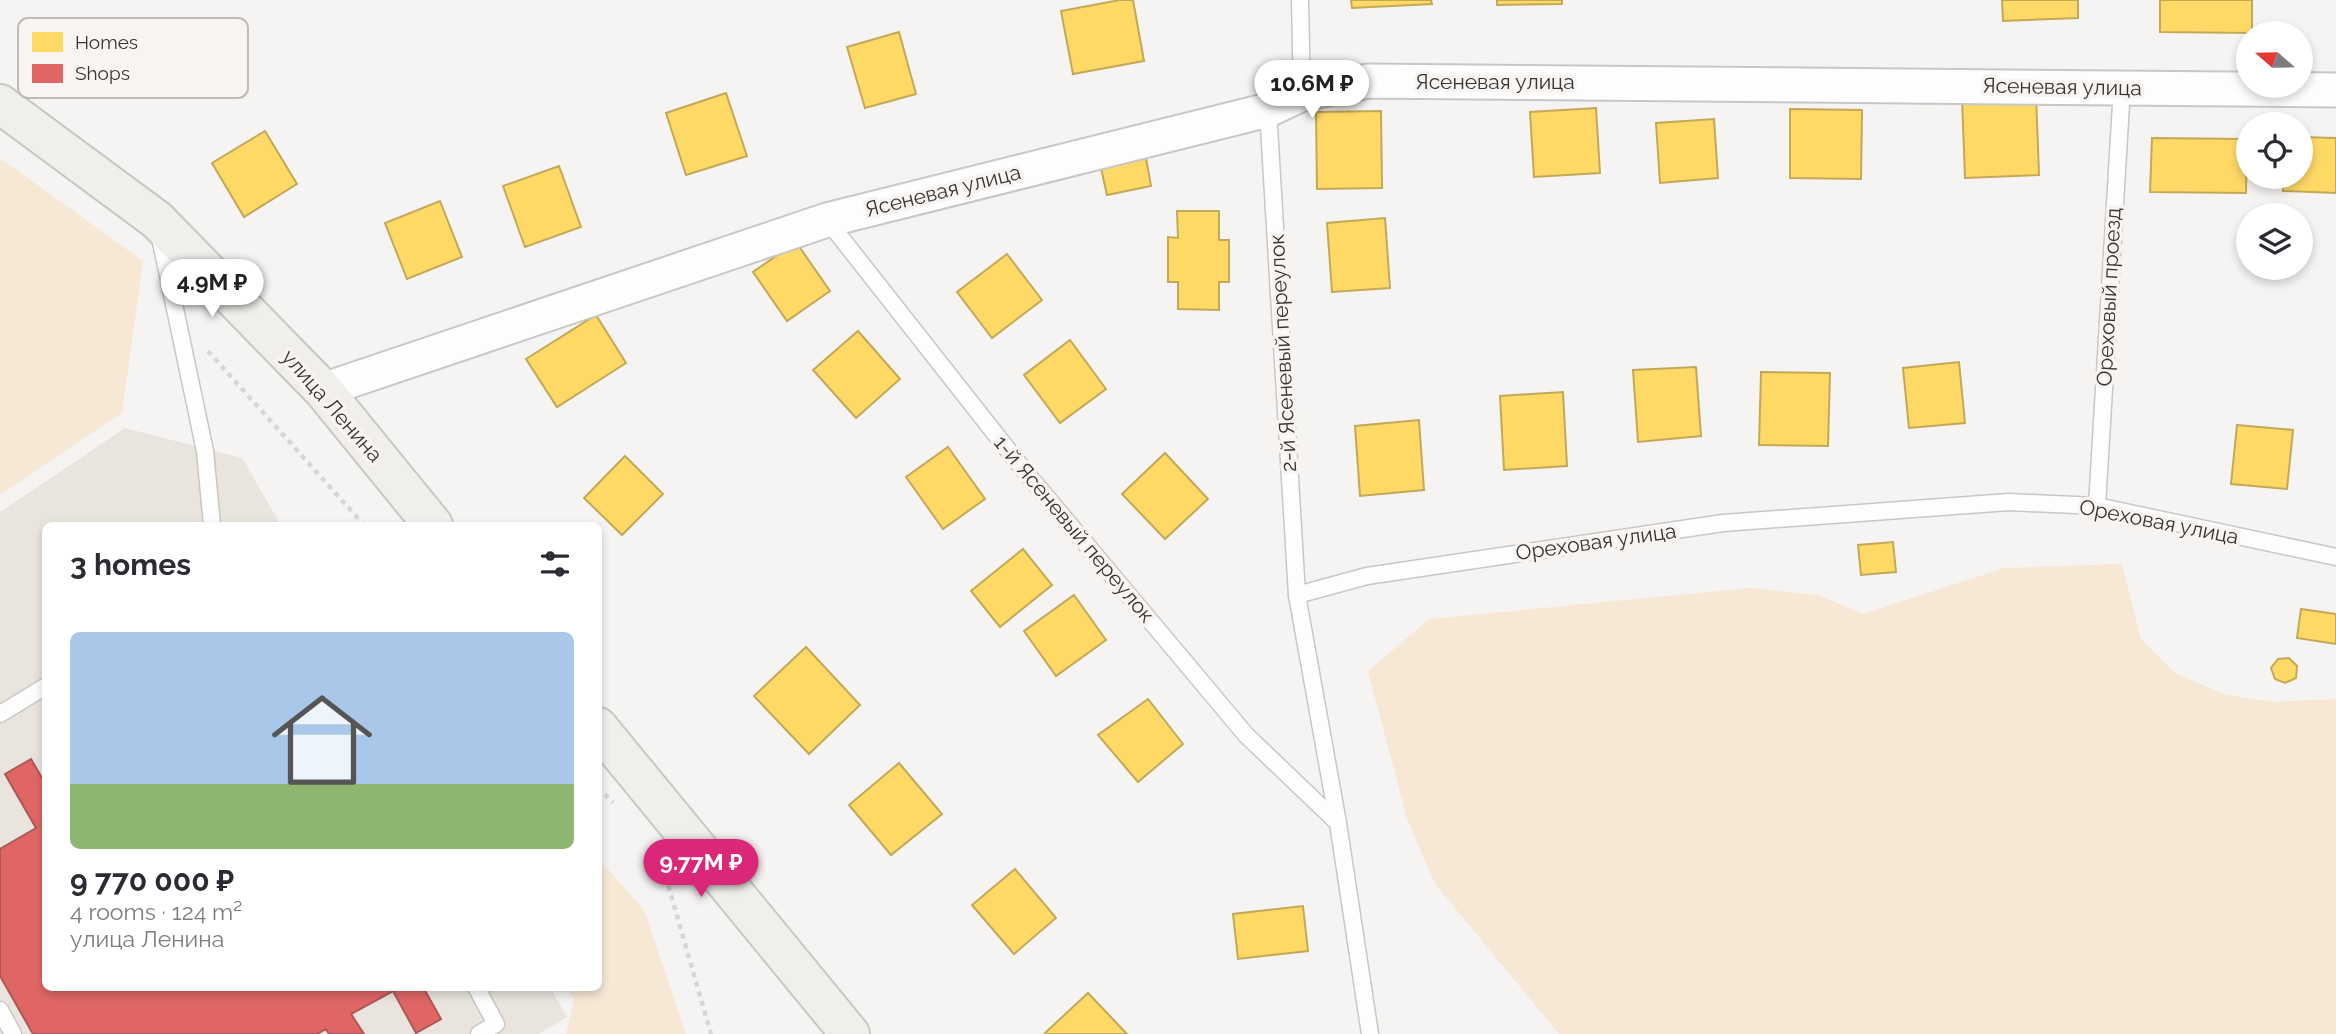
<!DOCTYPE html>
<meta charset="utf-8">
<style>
body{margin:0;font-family:Raleway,sans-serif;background:#f7f7f7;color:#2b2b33;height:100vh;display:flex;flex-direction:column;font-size:26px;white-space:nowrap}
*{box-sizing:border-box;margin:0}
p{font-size:23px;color:#7c7c81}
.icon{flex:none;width:38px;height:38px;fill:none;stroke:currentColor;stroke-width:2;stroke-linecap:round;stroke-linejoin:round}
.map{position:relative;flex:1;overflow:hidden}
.side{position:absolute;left:42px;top:522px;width:560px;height:469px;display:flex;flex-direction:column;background:#fff;border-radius:10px;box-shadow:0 4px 10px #0003}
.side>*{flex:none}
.needle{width:46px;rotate:290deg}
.buttons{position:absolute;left:2236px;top:21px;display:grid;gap:14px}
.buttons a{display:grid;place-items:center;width:77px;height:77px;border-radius:50%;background:#fff;box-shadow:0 4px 10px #0003;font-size:35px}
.price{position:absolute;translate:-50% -60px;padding:0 16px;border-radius:24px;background:#fff;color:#222;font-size:23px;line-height:46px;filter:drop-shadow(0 2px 4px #0008)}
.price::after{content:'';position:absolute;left:50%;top:42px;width:21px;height:16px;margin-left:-10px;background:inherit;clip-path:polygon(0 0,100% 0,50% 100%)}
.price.on{background:#db2777;color:#fff}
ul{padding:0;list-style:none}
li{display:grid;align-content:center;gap:14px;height:371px;padding:0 28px}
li+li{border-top:2px solid #e1e1e2}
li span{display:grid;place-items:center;height:217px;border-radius:10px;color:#555}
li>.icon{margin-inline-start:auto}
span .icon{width:126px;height:126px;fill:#fffc;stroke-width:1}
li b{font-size:30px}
h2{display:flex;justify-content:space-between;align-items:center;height:84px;padding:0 28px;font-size:30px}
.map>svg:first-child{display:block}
.built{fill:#e9e5de}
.green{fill:#f7e8d6}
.homes{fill:#ffd966;stroke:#c3a857;stroke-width:2}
.shops{fill:#e06666;stroke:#ad5757;stroke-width:2}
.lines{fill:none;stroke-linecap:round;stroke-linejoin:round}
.service-casing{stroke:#c8c7c5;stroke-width:19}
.minor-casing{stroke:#c8c7c5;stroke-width:37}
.secondary-casing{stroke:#c8c7c5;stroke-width:42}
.path{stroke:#d7d6d6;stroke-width:4.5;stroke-dasharray:5 5;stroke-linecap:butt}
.service{stroke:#fefdfd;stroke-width:16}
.minor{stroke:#fefdfd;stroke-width:33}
.secondary{stroke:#f1efeb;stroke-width:38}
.labels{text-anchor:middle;stroke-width:7;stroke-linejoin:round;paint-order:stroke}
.street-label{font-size:21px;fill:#363534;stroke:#f7f4f1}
.key{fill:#f7f4f1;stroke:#bdbbb8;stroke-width:2}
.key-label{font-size:19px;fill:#363534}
</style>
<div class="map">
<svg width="2336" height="1034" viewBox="0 0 2336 1034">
<rect width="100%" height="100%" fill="#f6f4f2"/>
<!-- built -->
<path class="built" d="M125,428L242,458L281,525H46V987H550L567,1017L539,1034H0V512Z"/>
<!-- green -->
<g class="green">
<path d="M0,158L143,261L122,413L0,495Z"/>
<path d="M2122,564L2141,639L2175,673L2224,694L2272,702L2336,699V1034H1559L1435,884L1407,819L1368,671L1429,619L1750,588L1818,595L1863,614L2004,568Z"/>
<path d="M599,859L644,910L686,1034H566L574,1000L566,987H598Z"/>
</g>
<!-- homes -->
<g class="homes">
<path d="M1120,0H1133L1144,61L1073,74L1061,11Z"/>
<path d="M1351,0H1431L1432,4L1352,8Z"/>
<path d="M1497,0H1562V4L1497,5Z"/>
<path d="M2002,0H2078V18L2003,21Z"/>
<path d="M2160,0H2252V33L2160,32Z"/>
<path d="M899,32L916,94L865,108L847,47Z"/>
<path d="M726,93L747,156L686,175L666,113Z"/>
<path d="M2036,95L2039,175L1965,178L1962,98Z"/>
<path d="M1596,108L1600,173L1534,177L1530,112Z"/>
<path d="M1790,109L1862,110L1861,179L1790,178Z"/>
<path d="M1381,111L1382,188L1317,189L1316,112Z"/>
<path d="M1714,119L1718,178L1660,183L1656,123Z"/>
<path d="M265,131L297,184L244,217L212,163Z"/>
<path d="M2301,137L2336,138V193L2283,191L2284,177H2301Z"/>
<path d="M2152,138L2247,139L2246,193L2150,192Z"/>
<path d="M1146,158L1151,186L1107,195L1101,168Z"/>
<path d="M559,166L581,227L525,247L503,186Z"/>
<path d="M440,201L462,257L407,279L385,223Z"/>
<path d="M1177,211H1219V240H1229V282H1219V310L1178,309V282H1168V237L1178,238Z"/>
<path d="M1385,218L1390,288L1332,292L1327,223Z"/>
<path d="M796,242L830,291L787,321L753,272Z"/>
<path d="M1007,254L1042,300L992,338L957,292Z"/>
<path d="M596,315L626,363L557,407L526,359Z"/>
<path d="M858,331L900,379L856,418L813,370Z"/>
<path d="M1070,340L1106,389L1060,423L1024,375Z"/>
<path d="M1959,362L1965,423L1909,428L1903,368Z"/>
<path d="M1696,367L1701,436L1638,442L1633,370Z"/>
<path d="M1761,372L1830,373L1828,446L1759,445Z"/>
<path d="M1563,392L1567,466L1504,470L1500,396Z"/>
<path d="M1419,420L1424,490L1360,496L1355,426Z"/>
<path d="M2237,425L2293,430L2287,489L2231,484Z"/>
<path d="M948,447L985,499L943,529L906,477Z"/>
<path d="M1165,453L1208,499L1165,539L1122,494Z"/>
<path d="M625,456L663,494L622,535L584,498Z"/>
<path d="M1893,542L1896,572L1861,575L1858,545Z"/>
<path d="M1023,549L1052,585L1000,627L971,591Z"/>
<path d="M1074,595L1106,640L1056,676L1024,631Z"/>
<path d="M2301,609L2336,614V644L2297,638Z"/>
<path d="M806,647L860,705L809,754L754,696Z"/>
<path d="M2289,658L2297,666L2296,678L2285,683L2275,679L2271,668L2278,659Z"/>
<path d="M1148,699L1183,744L1138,782L1098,735Z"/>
<path d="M899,763L942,814L891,855L849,805Z"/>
<path d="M1015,869L1056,918L1014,954L972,905Z"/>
<path d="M1303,906L1308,951L1238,959L1233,914Z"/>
<path d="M1088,993L1127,1034H1046L1045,1033Z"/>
</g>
<!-- shops -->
<path class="shops" d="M31,759L46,785V987H423L441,1019L416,1033L393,991L351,1014L364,1034H329L326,1029L317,1034H33L0,976V849L36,828L5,774Z"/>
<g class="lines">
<!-- service casing -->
<g class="service-casing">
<g id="service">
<path d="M1300,0L1302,94"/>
<path d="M1268,110L1297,595"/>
<path d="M827,220L1023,469L1246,735L1338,823"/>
<path d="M159,233L205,451L212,525"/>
<path d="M2097,506L2122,87"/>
<path d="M0,714L46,686"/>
<path d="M476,987L496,1024L479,1034"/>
<path d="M0,1010L13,1034"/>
<path d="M1370,1034L1338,823L1297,595L1367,576L1723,523L2009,502L2097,506L2336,557"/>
</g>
</g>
<!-- minor casing -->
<g class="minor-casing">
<path id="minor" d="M323,390L827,220L1268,110L1302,94L1368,81L2336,90"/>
</g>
<!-- secondary casing -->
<g class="secondary-casing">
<g id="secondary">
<path d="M0,104L157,220L323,390L433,525"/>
<path d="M598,727L850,1034"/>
</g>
</g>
<!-- path -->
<g class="path">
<path d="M208,351L364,525"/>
<path d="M598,787L613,803"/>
<path d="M660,857L711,1034"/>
</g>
<!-- service -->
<use href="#service" class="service"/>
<!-- minor -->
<use href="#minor" class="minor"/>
<!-- secondary -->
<use href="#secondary" class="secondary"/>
</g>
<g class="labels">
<!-- street labels -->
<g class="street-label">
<text x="1495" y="89">Ясеневая улица</text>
<text transform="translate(2062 87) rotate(1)" y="7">Ясеневая улица</text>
<text transform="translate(943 191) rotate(-14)" y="7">Ясеневая улица</text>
<text transform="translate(2109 297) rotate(-87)" y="7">Ореховый проезд</text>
<text transform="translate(1283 353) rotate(-93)" y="7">2-й Ясеневый переулок</text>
<text transform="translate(332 406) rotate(49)" y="7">улица Ленина</text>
<text transform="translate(2159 522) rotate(11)" y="7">Ореховая улица</text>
<text transform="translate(1074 529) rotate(50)" y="7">1-й Ясеневый переулок</text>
<text transform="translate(1596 542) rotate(-8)" y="7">Ореховая улица</text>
</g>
</g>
<!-- legend -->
<rect x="18" y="18" width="230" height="80" rx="10" class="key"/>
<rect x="32" y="32" width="31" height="20" fill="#ffd966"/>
<rect x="32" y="64" width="31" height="19" fill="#e06666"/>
<g class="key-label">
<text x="75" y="49">Homes</text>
<text x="75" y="80">Shops</text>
</g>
</svg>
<div class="buttons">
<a><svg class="needle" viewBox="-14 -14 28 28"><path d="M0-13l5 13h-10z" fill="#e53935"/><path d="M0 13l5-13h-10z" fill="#7c7c81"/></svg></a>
<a><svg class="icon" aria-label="locate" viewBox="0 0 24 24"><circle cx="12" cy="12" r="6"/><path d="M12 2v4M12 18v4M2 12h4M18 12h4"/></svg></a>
<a><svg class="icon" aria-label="layers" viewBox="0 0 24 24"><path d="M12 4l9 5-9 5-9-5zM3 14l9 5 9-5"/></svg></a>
</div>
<b class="price" style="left:1312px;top:120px">10.6M ₽</b>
<b class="price" style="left:212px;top:319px">4.9M ₽</b>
<b class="price on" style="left:701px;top:899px">9.77M ₽</b>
<section class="side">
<h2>3 homes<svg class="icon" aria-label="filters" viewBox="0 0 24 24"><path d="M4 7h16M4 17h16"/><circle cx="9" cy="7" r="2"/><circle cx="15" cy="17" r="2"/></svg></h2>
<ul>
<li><span style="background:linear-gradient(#a9c7e8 70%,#8fb573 0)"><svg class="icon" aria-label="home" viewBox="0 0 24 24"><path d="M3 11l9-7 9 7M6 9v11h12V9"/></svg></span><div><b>9 770 000 ₽</b><p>4 rooms · 124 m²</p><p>улица Ленина</p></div></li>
</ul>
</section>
</div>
